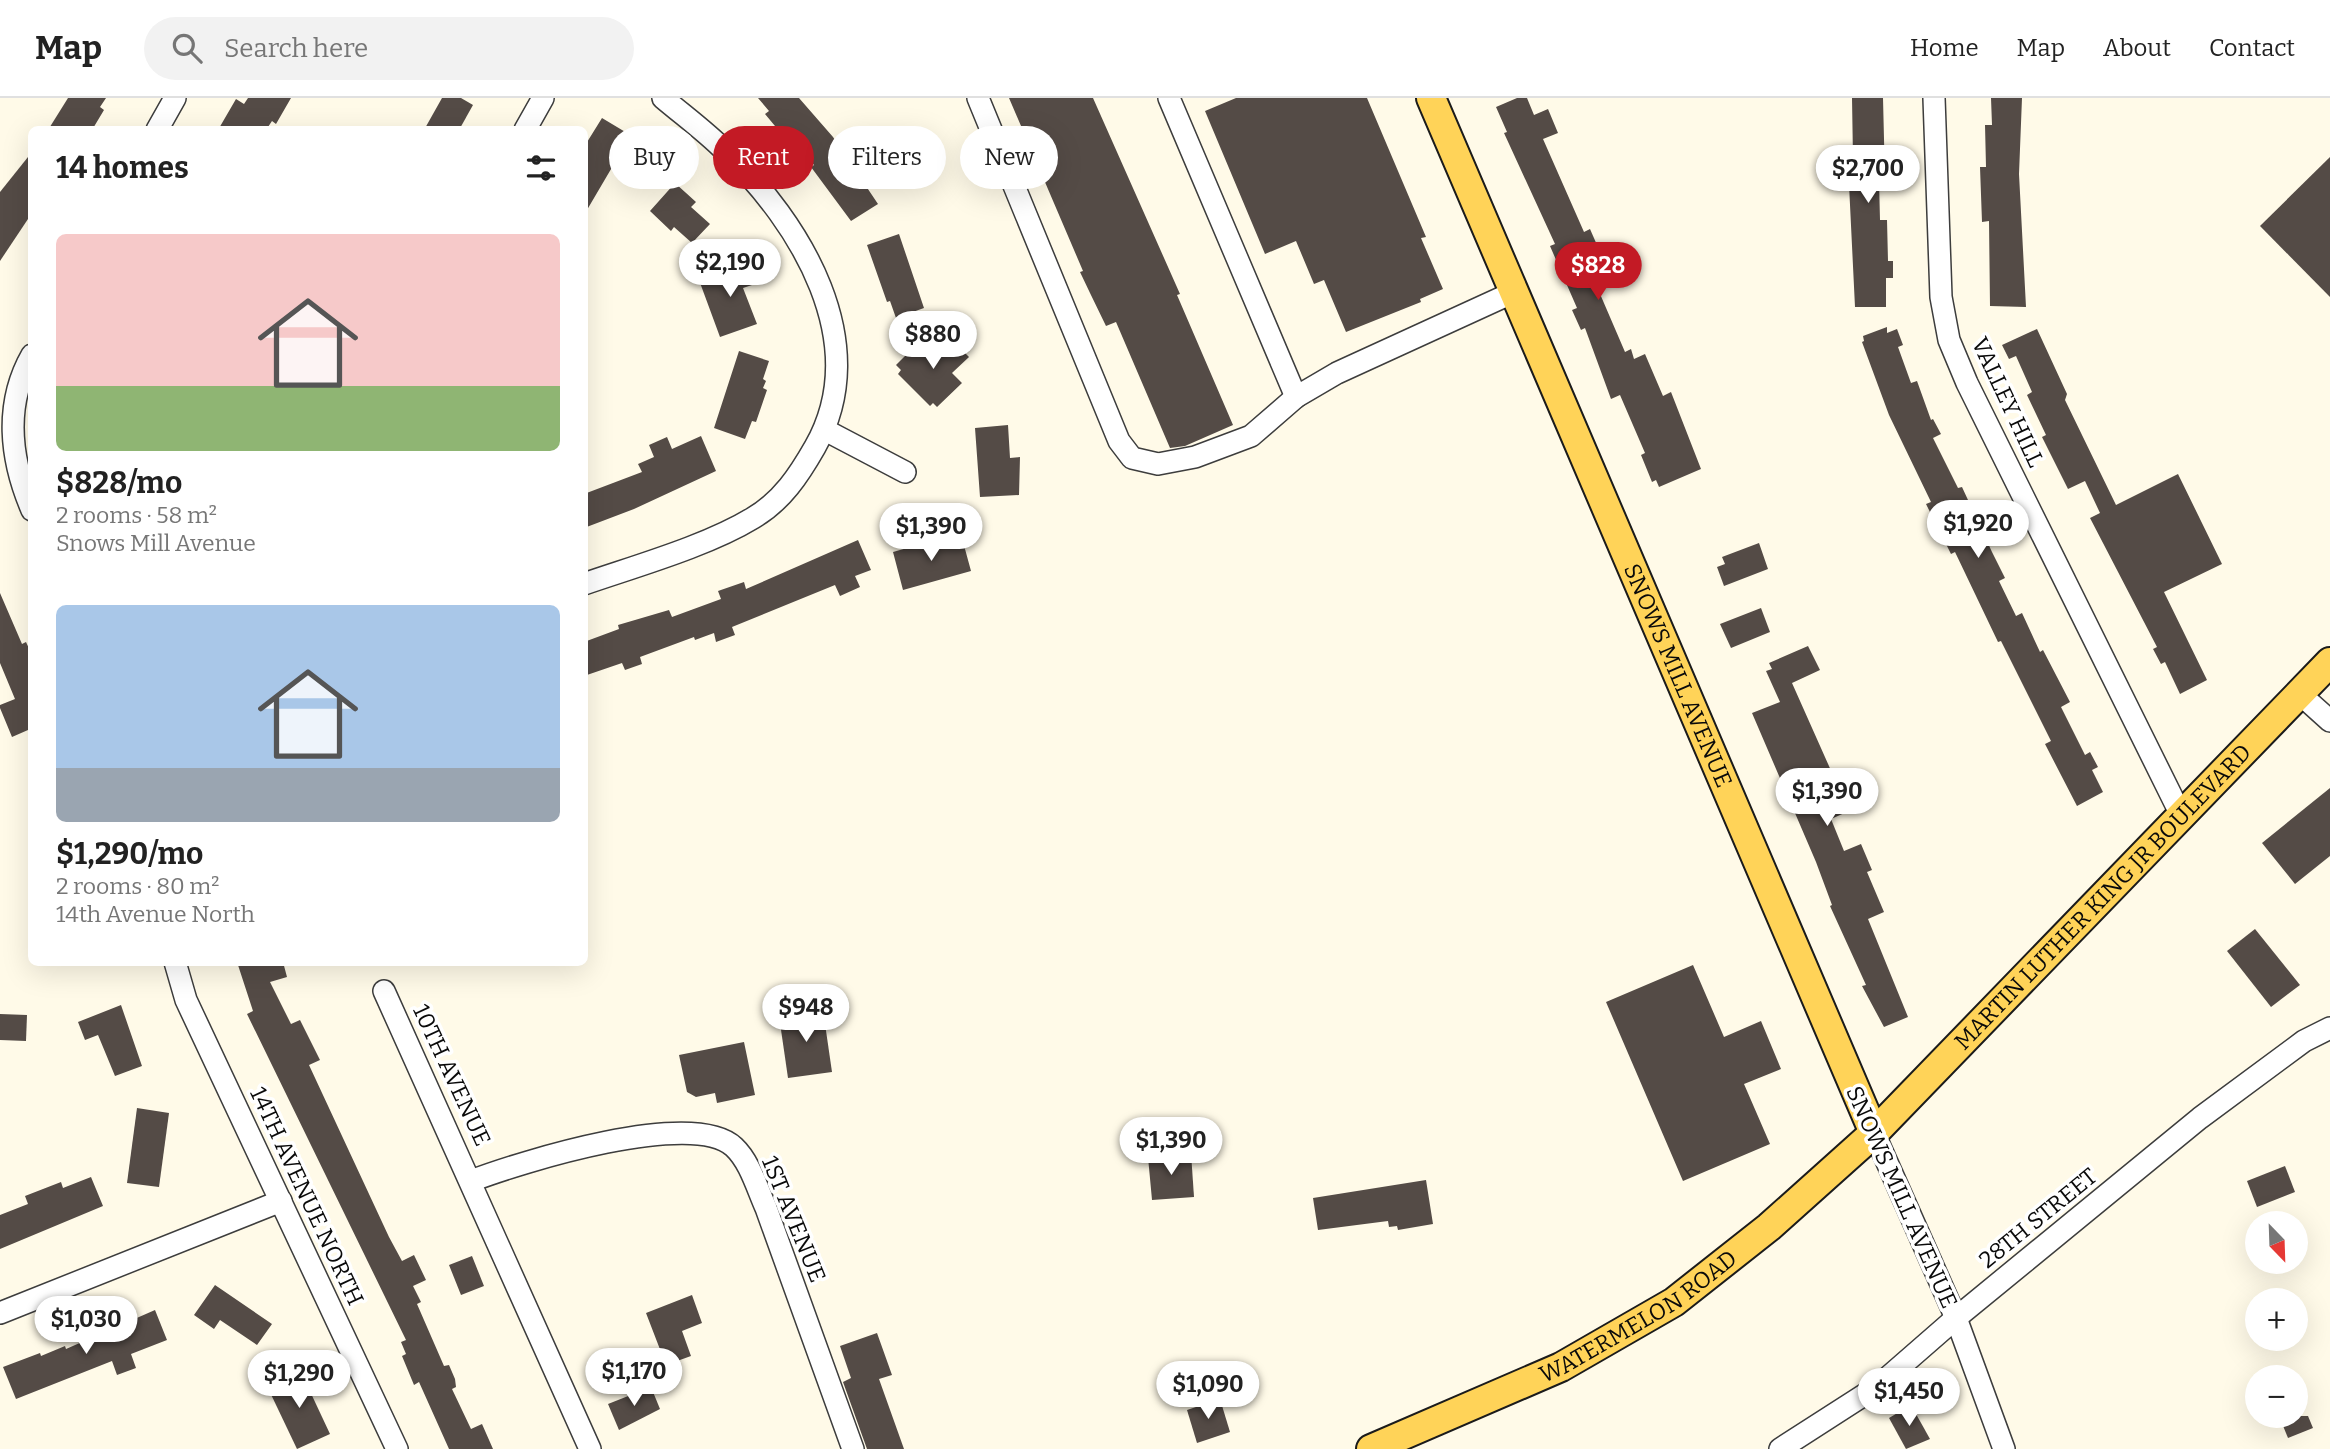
<!DOCTYPE html>
<meta charset="utf-8">
<style>
body{margin:0;font-family:Bitter,serif;background:#f2f2f2;color:#222;height:100vh;display:flex;flex-direction:column;font-size:26px;white-space:nowrap}
*{box-sizing:border-box;margin:0}
p{font-size:23px;color:#767676}
.icon{flex:none;width:38px;height:38px;fill:none;stroke:currentColor;stroke-width:2;stroke-linecap:round;stroke-linejoin:round}
.map{position:relative;flex:1;overflow:hidden}
.side{position:absolute;left:28px;top:28px;width:560px;height:840px;display:flex;flex-direction:column;background:#fff;border-radius:10px;box-shadow:0 7px 28px #0002}
.side>*{flex:none}
.top-card{position:absolute;left:609px;top:28px;width:665px;height:63px;display:flex;gap:14px}
.needle{width:46px;rotate:157deg}
.fabs{position:absolute;left:2245px;top:1113px;display:grid;gap:14px}
.fabs a{display:grid;place-items:center;width:63px;height:63px;border-radius:50%;background:#fff;box-shadow:0 7px 28px #0002;font-size:35px}
.price{position:absolute;translate:-50% -60px;padding:0 16px;border-radius:24px;background:#fff;color:#222;font-size:23px;line-height:46px;filter:drop-shadow(0 2px 4px #0008)}
.price::after{content:'';position:absolute;left:50%;top:42px;width:21px;height:16px;margin-left:-10px;background:inherit;clip-path:polygon(0 0,100% 0,50% 100%)}
.price.current{background:#c31a25;color:#fff}
ul{padding:0;list-style:none}
li{display:grid;align-content:center;gap:14px;height:371px;padding:0 28px}
li span{display:grid;place-items:center;height:217px;border-radius:10px;color:#555}
li>.icon{margin-inline-start:auto}
span .icon{width:126px;height:126px;fill:#fffc;stroke-width:1}
li b{font-size:30px}
h2{display:flex;justify-content:space-between;align-items:center;height:84px;padding:0 28px;font-size:30px}
.tag{padding:0 24px;border-radius:32px;background:#fff;box-shadow:0 7px 28px #0002;font-size:24px;line-height:63px}
.tag.current{background:#c31a25;color:#fff}
header{display:flex;align-items:center;gap:42px;box-sizing:border-box;height:98px;padding:0 35px;background:#fff;border-bottom:2px solid #e0e0e0}
header strong{font-size:33px}
nav{display:flex;gap:38px;margin-inline-start:auto;font-size:24px}
.search{width:490px;height:63px;background:#f2f2f2;display:flex;align-items:center;gap:18px;box-sizing:border-box;padding:0 24px;border-radius:38px;color:#767676;font-size:26px}
.map>svg:first-child{display:block}
.building{fill:#544b46}
.lines{fill:none;stroke-linecap:round;stroke-linejoin:round}
.minor-casing{stroke:#3d3d3d;stroke-width:24}
.major-casing{stroke:#1b1b1b;stroke-width:32}
.minor{stroke:#fff;stroke-width:21}
.major{stroke:#ffd358;stroke-width:28}
.labels{text-anchor:middle;stroke-width:7;stroke-linejoin:round;paint-order:stroke}
.street-label{font-size:23px;fill:#0a0a0a;stroke:#fff}
</style>
<header>
<strong>Map</strong>
<div class="search"><svg class="icon" aria-label="search" viewBox="0 0 24 24"><circle cx="10" cy="10" r="6"/><path d="M15 15l6 6"/></svg>Search here</div>
<nav><a>Home</a><a>Map</a><a>About</a><a>Contact</a></nav>
</header>
<div class="map">
<svg width="2330" height="1351" viewBox="0 0 2330 1351">
<rect width="100%" height="100%" fill="#fffae8"/>
<!-- building -->
<g class="building">
<path d="M68,0H106L100,9L104,12L92,32H48Z"/>
<path d="M248,0H291L276,26L272,23L266,32H218L236,1L244,6Z"/>
<path d="M442,0H461L473,7L459,32H424Z"/>
<path d="M758,0H799L833,39L878,106L851,123L811,69L814,67L784,31L780,34L765,16L769,13Z"/>
<path d="M1009,0H1093L1180,196L1177,197L1233,327L1185,348L1170,350L1116,224L1106,228L1090,195L1080,174L1083,173Z"/>
<path d="M1236,0H1367L1426,139L1421,140L1443,191L1420,201L1421,204L1346,234L1324,182L1314,186L1296,143L1265,156L1205,13Z"/>
<path d="M1517,0H1527L1534,17L1548,11L1558,35L1543,41L1584,134L1590,131L1597,147L1582,154L1625,254L1631,251L1634,261L1645,256L1663,298L1671,294L1701,371L1659,389L1656,382L1652,384L1641,357L1645,355L1620,297L1611,301L1585,230L1581,232L1572,212L1577,210L1550,148L1555,146L1504,35L1507,34L1496,9Z"/>
<path d="M1852,0H1883L1885,82H1879L1880,122H1887L1888,163H1893V180H1886V209H1855L1848,66L1853,61Z"/>
<path d="M1991,0H2022L2019,76L2026,209L1990,208L1989,123L1982,124L1980,69H1986L1985,27H1992Z"/>
<path d="M602,20L642,44L625,72L614,66L584,117V49Z"/>
<path d="M32,54V115L0,163V94Z"/>
<path d="M2330,59V199L2260,128Z"/>
<path d="M675,85L696,104L691,109L710,126L692,145L674,129L671,133L650,113Z"/>
<path d="M899,136L924,210L896,220L890,203L887,204L867,147Z"/>
<path d="M747,164L755,186L743,190L757,226L720,239L699,182Z"/>
<path d="M1887,229V235L1897,231L1903,247L1898,249L1911,285L1917,283L1931,322L1933,321L1941,336L1933,340L1958,390L1962,389L1992,454L2005,480L1999,483L2016,518L2022,515L2040,554L2043,552L2070,604L2061,609L2085,657L2090,654L2098,669L2092,672L2103,694L2077,708L2045,646L2051,643L2001,543L1998,544L1955,454L1951,456L1926,406L1931,404L1889,317L1862,244L1864,243L1863,238Z"/>
<path d="M2037,231L2067,296L2065,302L2116,407L2178,376L2222,466L2164,494L2207,582L2180,596L2165,564L2161,566L2153,551L2157,549L2090,420L2100,415L2085,383L2068,391L2042,339L2046,337L2027,297L2032,294L2016,258L2009,261L2002,247Z"/>
<path d="M951,241L969,259L952,275L962,285L937,309L933,305L930,308L898,276L901,272L896,267L921,242L935,257Z"/>
<path d="M739,253L769,263L763,281L766,283L763,290L767,292L756,324L752,323L745,341L714,330Z"/>
<path d="M1008,327L1010,360L1020,359L1019,397L980,399L975,330Z"/>
<path d="M701,338L716,373L634,411L584,430V396L642,374L638,366L654,359L649,347L667,339L672,351Z"/>
<path d="M962,440L971,473L903,492L893,454L921,446L922,451Z"/>
<path d="M858,442L871,472L855,478L860,489L840,498L835,487L732,529L735,537L716,544L714,535L695,542L694,539L640,559L642,566L625,572L622,565L584,578V544L619,531L618,527L669,512L672,519L721,501L718,493L744,484L746,491Z"/>
<path d="M1759,445L1768,471L1724,488L1717,469L1725,466L1722,459Z"/>
<path d="M0,495L22,546L26,544L32,557V639L28,632L12,639L0,610V607L15,601L0,565Z"/>
<path d="M1761,510L1770,534L1731,550L1720,526Z"/>
<path d="M1808,548L1820,572L1792,585L1849,713L1831,721L1844,753L1861,746L1872,772L1867,774L1884,814L1868,821L1908,919L1884,929L1862,888L1866,887L1830,808L1832,807L1816,764L1752,615L1780,604L1766,573L1772,571L1769,565Z"/>
<path d="M2330,690V758L2295,786L2262,745Z"/>
<path d="M2255,831L2300,887L2271,909L2227,853Z"/>
<path d="M237,864H283L287,879L270,884L291,926L300,922L320,962L309,967L389,1139L402,1163L414,1157L426,1182L413,1188L421,1204L417,1206L444,1268L449,1267L455,1281L456,1289L452,1291L471,1331L482,1326L493,1351H449L419,1284L414,1287L402,1258L406,1256L401,1244L406,1242L247,916L253,913Z"/>
<path d="M1693,867L1724,939L1761,923L1781,971L1744,986L1770,1046L1683,1083L1606,904Z"/>
<path d="M121,907L142,968L115,978L98,937L85,942L78,924Z"/>
<path d="M823,912L832,974L788,980L779,918Z"/>
<path d="M0,916L27,917L26,943L0,942Z"/>
<path d="M744,944L755,997L717,1005L715,995L696,999L687,994L679,957Z"/>
<path d="M137,1010L169,1015L159,1089L127,1085Z"/>
<path d="M1191,1055L1194,1099L1152,1102L1148,1059Z"/>
<path d="M2285,1068L2295,1094L2257,1109L2247,1083Z"/>
<path d="M91,1079L103,1108L0,1151V1117L28,1106L25,1098L61,1084L63,1090Z"/>
<path d="M1426,1082L1433,1126L1398,1132L1397,1128L1389,1129L1388,1123L1318,1132L1313,1100Z"/>
<path d="M472,1158L484,1188L461,1197L449,1167Z"/>
<path d="M215,1187L272,1226L257,1247L220,1222L214,1231L194,1217Z"/>
<path d="M692,1197L702,1225L682,1233L691,1258L666,1267L646,1215Z"/>
<path d="M155,1212L167,1242L131,1256L136,1270L117,1277L112,1263L16,1301L3,1269L40,1255L41,1258L65,1248L66,1251Z"/>
<path d="M877,1235L892,1277L879,1281L904,1351H867L843,1284L851,1280L840,1248Z"/>
<path d="M300,1272L330,1336L297,1351L267,1288Z"/>
<path d="M651,1289L660,1311L619,1332L608,1306Z"/>
<path d="M1220,1301L1230,1334L1197,1345L1187,1312Z"/>
<path d="M1911,1307L1930,1341L1906,1351L1889,1320Z"/>
<path d="M2279,1318H2308L2313,1330L2288,1340Z"/>
</g>
<g class="lines">
<!-- minor casing -->
<g class="minor-casing">
<g id="minor">
<path d="M978,0L1119,343L1132,360L1158,366L1195,359L1251,338L1296,299L1337,275L1514,194"/>
<path d="M1169,0L1296,299"/>
<path d="M1934,0L1941,199L1949,242L1967,285L2182,719"/>
<path d="M157,32L175,0"/>
<path d="M525,32L543,0"/>
<path d="M32,257C4,306 10,361 32,412"/>
<path d="M825,332L905,374"/>
<path d="M584,486C636,468 707,448 753,420C782,403 799,377 815,349C874,245 801,125 724,52C705,33 683,17 663,0"/>
<path d="M2300,596L2330,623"/>
<path d="M175,864L186,902L397,1351"/>
<path d="M384,893L590,1351"/>
<path d="M1874,1035L1956,1220L2004,1351"/>
<path d="M471,1083C521,1064 693,1010 734,1049C750,1064 757,1090 766,1110L853,1351"/>
<path d="M0,1215L281,1103"/>
<path d="M1780,1351L1878,1288L1956,1220L2200,1020L2304,943L2330,930"/>
</g>
</g>
<!-- major casing -->
<g class="major-casing">
<g id="major">
<path id="s1" d="M1431,0L1874,1035"/>
<path id="s2" d="M1371,1351L1561,1269L1674,1204L1769,1129L1874,1035L2330,564"/>
</g>
</g>
<!-- minor -->
<use href="#minor" class="minor"/>
<!-- major -->
<use href="#major" class="major"/>
</g>
<g class="labels">
<!-- street labels -->
<g class="street-label">
<text transform="translate(2008 304) rotate(65)" y="8">VALLEY HILL</text>
<text dy="8" stroke="none"><textPath href="#s1" startOffset="628">SNOWS MILL AVENUE</textPath></text>
<text dy="8" stroke="none"><textPath href="#s2" startOffset="928">MARTIN LUTHER KING JR BOULEVARD</textPath></text>
<text transform="translate(452 977) rotate(65)" y="8">10TH AVENUE</text>
<text transform="translate(307 1098) rotate(65)" y="8">14TH AVENUE NORTH</text>
<text transform="translate(1902 1099) rotate(66)" y="8">SNOWS MILL AVENUE</text>
<text transform="translate(2038 1120) rotate(-39)" y="8">28TH STREET</text>
<text transform="translate(794 1121) rotate(68)" y="8">1ST AVENUE</text>
<text dy="8" stroke="none"><textPath href="#s2" startOffset="299">WATERMELON ROAD</textPath></text>
</g>
</g>
</svg>
<div class="fabs">
<a><svg class="needle" viewBox="-14 -14 28 28"><path d="M0-13l5 13h-10z" fill="#e53935"/><path d="M0 13l5-13h-10z" fill="#767676"/></svg></a>
<a>+</a>
<a>−</a>
</div>
<b class="price" style="left:1868px;top:107px">$2,700</b>
<b class="price" style="left:730px;top:201px">$2,190</b>
<b class="price current" style="left:1598px;top:204px">$828</b>
<b class="price" style="left:933px;top:273px">$880</b>
<b class="price" style="left:1978px;top:462px">$1,920</b>
<b class="price" style="left:931px;top:465px">$1,390</b>
<b class="price" style="left:1827px;top:730px">$1,390</b>
<b class="price" style="left:806px;top:946px">$948</b>
<b class="price" style="left:1171px;top:1079px">$1,390</b>
<b class="price" style="left:86px;top:1258px">$1,030</b>
<b class="price" style="left:634px;top:1310px">$1,170</b>
<b class="price" style="left:299px;top:1312px">$1,290</b>
<b class="price" style="left:1208px;top:1323px">$1,090</b>
<b class="price" style="left:1909px;top:1330px">$1,450</b>
<div class="top-card">
<a class="tag">Buy</a>
<a class="tag current">Rent</a>
<a class="tag">Filters</a>
<a class="tag">New</a>
</div>
<section class="side">
<h2>14 homes<svg class="icon" aria-label="filters" viewBox="0 0 24 24"><path d="M4 7h16M4 17h16"/><circle cx="9" cy="7" r="2"/><circle cx="15" cy="17" r="2"/></svg></h2>
<ul>
<li><span style="background:linear-gradient(#f6c9c9 70%,#8fb573 0)"><svg class="icon" aria-label="home" viewBox="0 0 24 24"><path d="M3 11l9-7 9 7M6 9v11h12V9"/></svg></span><div><b>$828/mo</b><p>2 rooms · 58 m²</p><p>Snows Mill Avenue</p></div></li>
<li><span style="background:linear-gradient(#a9c7e8 75%,#9aa5b1 0)"><svg class="icon" aria-label="home" viewBox="0 0 24 24"><path d="M3 11l9-7 9 7M6 9v11h12V9"/></svg></span><div><b>$1,290/mo</b><p>2 rooms · 80 m²</p><p>14th Avenue North</p></div></li>
</ul>
</section>
</div>
